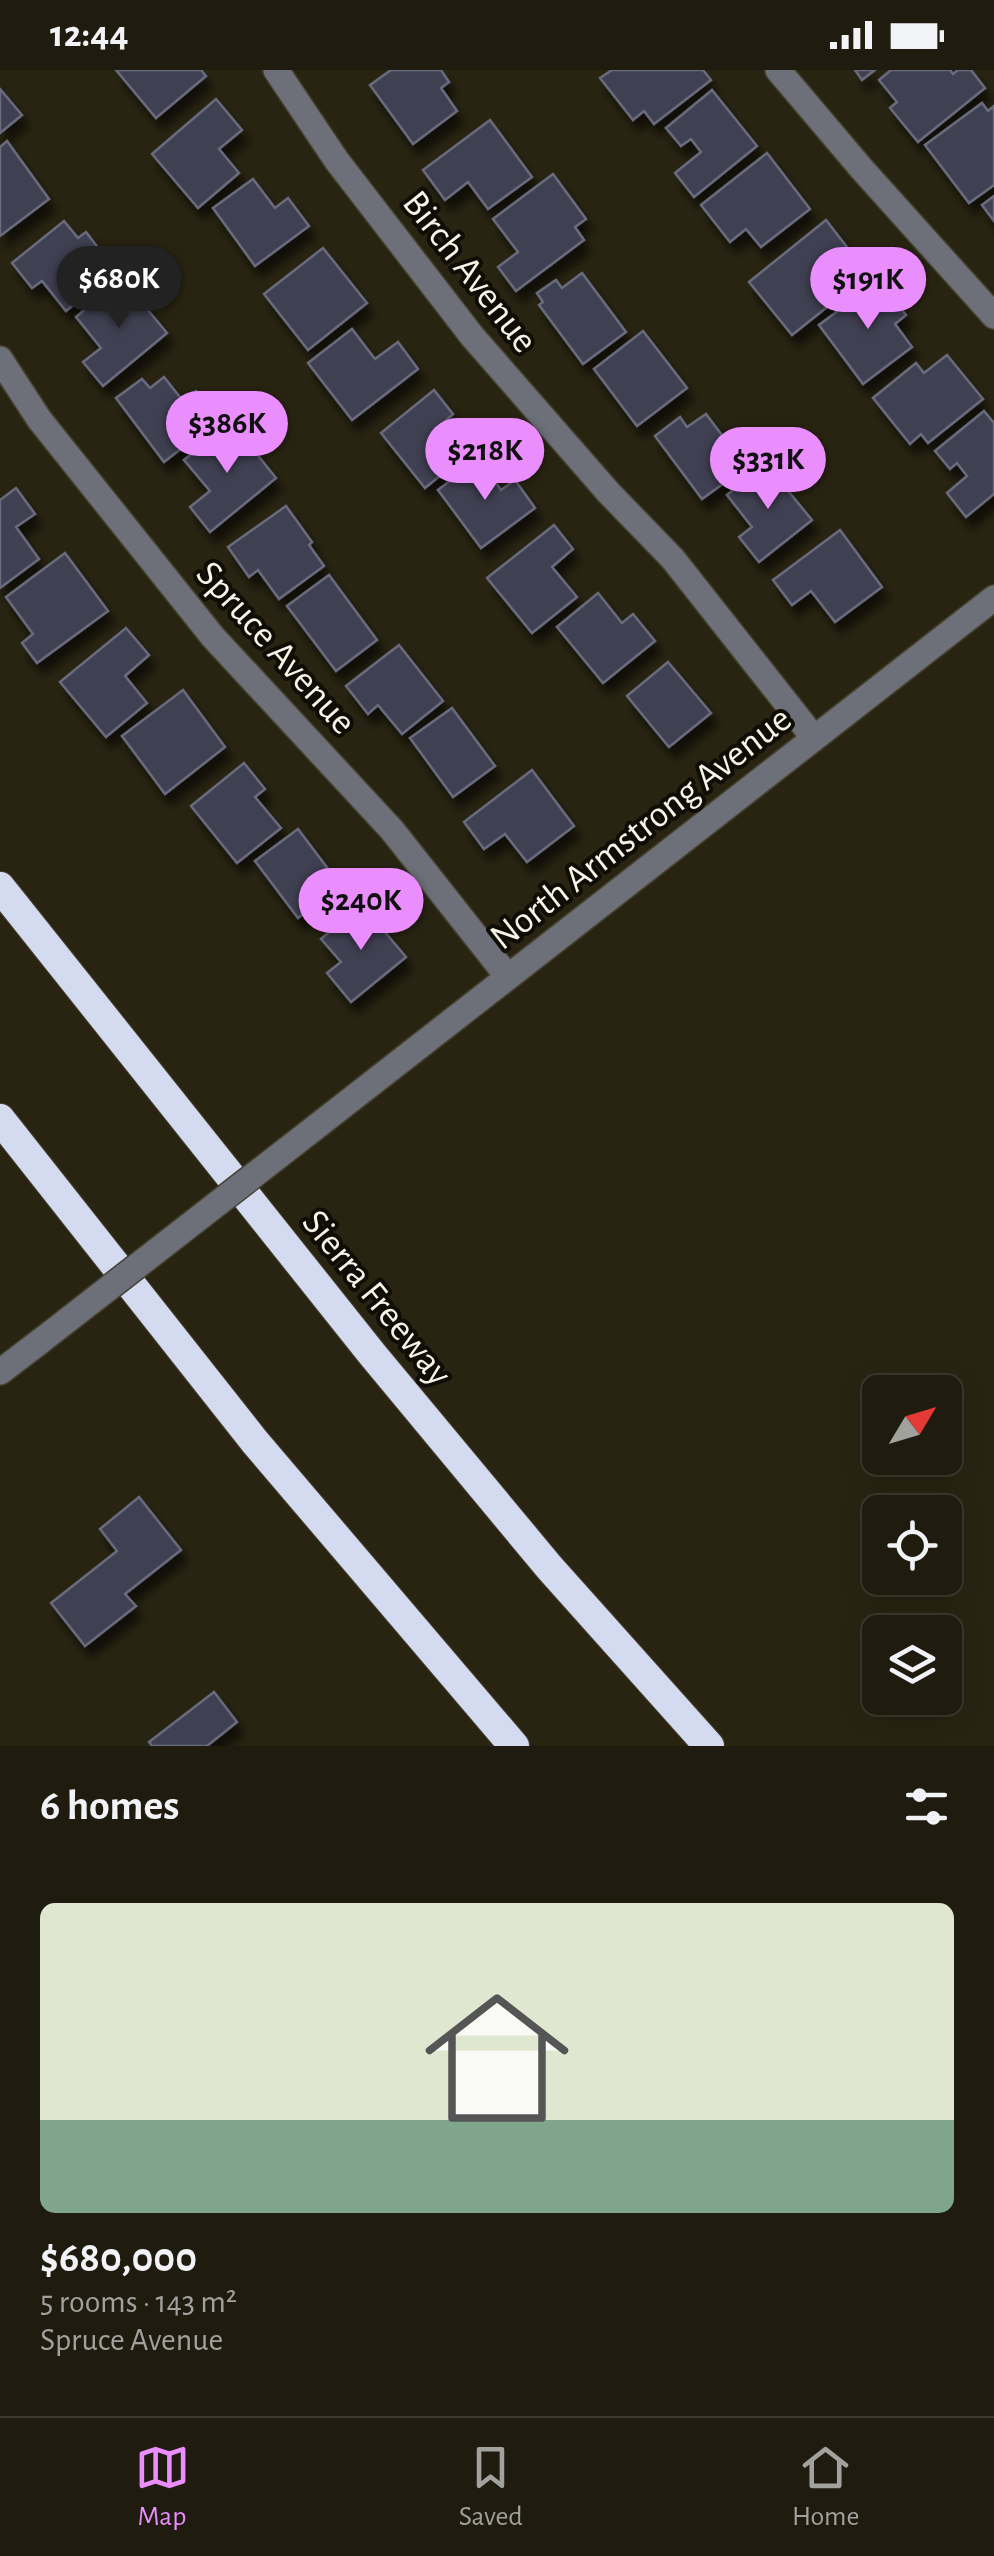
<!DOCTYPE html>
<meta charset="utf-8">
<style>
body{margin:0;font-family:"Alegreya Sans",sans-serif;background:#2c281c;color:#f1f3f6;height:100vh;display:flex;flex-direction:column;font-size:38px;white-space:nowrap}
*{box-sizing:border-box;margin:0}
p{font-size:32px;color:#a1a19e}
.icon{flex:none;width:55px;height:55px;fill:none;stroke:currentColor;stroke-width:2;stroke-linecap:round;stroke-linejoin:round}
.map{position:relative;height:1676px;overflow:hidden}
.details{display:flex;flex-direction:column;background:#1f1b0e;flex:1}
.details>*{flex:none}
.needle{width:65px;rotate:52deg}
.controls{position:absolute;left:862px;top:1305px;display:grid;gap:20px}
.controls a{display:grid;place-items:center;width:100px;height:100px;border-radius:15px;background:#1f1b0e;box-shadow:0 5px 25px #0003,0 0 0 2px #3c392e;font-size:50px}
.price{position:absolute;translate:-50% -85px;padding:0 22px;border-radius:35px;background:#ea8dfd;color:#111;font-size:32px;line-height:65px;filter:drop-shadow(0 2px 5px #0008)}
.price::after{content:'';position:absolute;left:50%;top:60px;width:30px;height:22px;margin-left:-15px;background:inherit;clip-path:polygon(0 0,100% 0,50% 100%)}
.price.selected{background:#222;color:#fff}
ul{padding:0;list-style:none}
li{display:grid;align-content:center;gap:20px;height:530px;padding:0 40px}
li+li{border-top:2px solid #3c392e}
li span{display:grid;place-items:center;height:310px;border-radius:15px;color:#555}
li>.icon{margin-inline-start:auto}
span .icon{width:180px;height:180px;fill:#fffc;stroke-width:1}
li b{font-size:42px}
h2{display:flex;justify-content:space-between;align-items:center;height:120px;padding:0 40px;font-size:42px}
.status{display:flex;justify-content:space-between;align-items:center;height:70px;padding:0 50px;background:#1f1b0e;direction:ltr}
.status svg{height:28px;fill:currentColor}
.menu{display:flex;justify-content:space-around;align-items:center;height:140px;border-top:2px solid #3c392e;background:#1f1b0e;font-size:28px;color:#a1a19e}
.menu a{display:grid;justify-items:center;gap:5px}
.menu .selected{color:#ea8dfd}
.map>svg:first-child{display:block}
.building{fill:#3f4052;stroke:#696b7e;stroke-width:2.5;filter:url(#shadow)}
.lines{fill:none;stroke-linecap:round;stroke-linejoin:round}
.minor-casing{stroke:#464130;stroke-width:28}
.tertiary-casing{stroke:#464130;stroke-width:28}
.motorway-casing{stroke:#464130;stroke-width:32}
.minor{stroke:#6d7078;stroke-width:25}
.tertiary{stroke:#6d7078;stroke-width:25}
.motorway{stroke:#d4daf0;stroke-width:30}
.tertiary-bridge-casing{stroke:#464130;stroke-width:28;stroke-linecap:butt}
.tertiary-bridge{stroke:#6d7078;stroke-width:25}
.labels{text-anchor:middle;stroke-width:8;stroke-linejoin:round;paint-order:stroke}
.street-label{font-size:38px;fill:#f7f4e8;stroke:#0f0d06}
</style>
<div class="status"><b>12:44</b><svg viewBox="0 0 49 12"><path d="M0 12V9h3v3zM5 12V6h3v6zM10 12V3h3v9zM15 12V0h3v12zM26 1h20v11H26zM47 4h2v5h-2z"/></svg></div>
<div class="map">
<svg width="994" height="1676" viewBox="0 0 994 1676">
<defs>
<filter id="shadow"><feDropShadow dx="6" dy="11" stdDeviation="5" flood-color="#0009"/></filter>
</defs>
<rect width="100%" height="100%" fill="#292412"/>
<!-- building -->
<g class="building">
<path d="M116,0H201L206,6L156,48Z"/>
<path d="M391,0H441L449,12L441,18L457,41L413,74L370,15Z"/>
<path d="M612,0H703L711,10L654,54L644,41L633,50L600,8Z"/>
<path d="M855,0H875L862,10Z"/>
<path d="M891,0H950L953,4L958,0H971L985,18L918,72L890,38L897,32L879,10Z"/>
<path d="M0,19L22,45L0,63Z"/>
<path d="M712,20L757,76L694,127L675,103L701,82L691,69L681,76L666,58Z"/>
<path d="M216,29L242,60L219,79L239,103L198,138L152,84Z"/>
<path d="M982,33L988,41L994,36V115L969,133L925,75Z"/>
<path d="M490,50L532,107L488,139L468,112L445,130L423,100Z"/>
<path d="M7,71L49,129L0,166V77Z"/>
<path d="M767,83L810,139L761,177L746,159L730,172L701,135Z"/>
<path d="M553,104L586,149L575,157L584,170L516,221L498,197L518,182L493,149Z"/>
<path d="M253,109L275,138L288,128L309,156L255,196L213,138Z"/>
<path d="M994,126V151L982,135Z"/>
<path d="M826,150L857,190L845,200L856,214L792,265L749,212Z"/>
<path d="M64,151L78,168L86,162L102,183L94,190L108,207L66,241L42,211L32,218L12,193Z"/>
<path d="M323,178L367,233L308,280L264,224Z"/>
<path d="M582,203L626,262L583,294L539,235L543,232L537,223L556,210L562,218Z"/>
<path d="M122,209L167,263L103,316L83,292L101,278L76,247Z"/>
<path d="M879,210L906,245L895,254L912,277L863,314L819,255Z"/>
<path d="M352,259L375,289L398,272L418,299L352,350L308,293Z"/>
<path d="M643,261L687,318L637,356L594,299Z"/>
<path d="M947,285L983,329L928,373L921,364L910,374L873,328L916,293L924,303Z"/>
<path d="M164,307L183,331L196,321L218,350L164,392L116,328L142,309L150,318Z"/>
<path d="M434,320L453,344L443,353L468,383L425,418L381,363Z"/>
<path d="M984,341L994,353V424L966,447L947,423L967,406L957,393L950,399L935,381Z"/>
<path d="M706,344L746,397L702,429L655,366L680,347L687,357Z"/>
<path d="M231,352L276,408L210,462L190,437L210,421L184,390Z"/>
<path d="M479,389L501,420L515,410L535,438L481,478L438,420Z"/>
<path d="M766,394L812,450L759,492L739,467L752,457L727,425Z"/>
<path d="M16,418L35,444L16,457L39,489L0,518V430Z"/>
<path d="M286,436L312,472L309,475L324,496L279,529L258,500L249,507L228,477Z"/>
<path d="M554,455L573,479L552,497L577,527L532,563L487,508Z"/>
<path d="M840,460L882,517L835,552L811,521L792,535L773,510Z"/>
<path d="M65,483L108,541L37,593L22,573L33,564L6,527Z"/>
<path d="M329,505L377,570L336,601L287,536Z"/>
<path d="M598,523L622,553L633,544L655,571L603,613L557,557Z"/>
<path d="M126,558L149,585L125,606L147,633L106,667L60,612Z"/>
<path d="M399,575L443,631L402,664L378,635L368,644L346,616Z"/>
<path d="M668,592L711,643L669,677L627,626Z"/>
<path d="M183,620L225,677L165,724L122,666Z"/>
<path d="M452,638L495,696L453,727L410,668Z"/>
<path d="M244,693L265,719L255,727L281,758L237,793L191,736Z"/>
<path d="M532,700L574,756L527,792L505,764L484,779L464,752Z"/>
<path d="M298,759L341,816L298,848L255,791Z"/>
<path d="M362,835L406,887L351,932L327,903L341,892L321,869Z"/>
<path d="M139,1427L181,1480L125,1524L136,1536L85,1576L51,1533L117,1481L100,1459Z"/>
<path d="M214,1622L237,1652L207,1676H152L149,1672Z"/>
</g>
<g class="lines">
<!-- minor casing -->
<g class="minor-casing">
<g id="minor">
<path d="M276,0L337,91L472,266L609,423L673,489L814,668"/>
<path d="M778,0L861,98L994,246"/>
<path d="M0,289L39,349L213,567L392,760L508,907"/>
</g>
</g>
<!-- tertiary casing -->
<g class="tertiary-casing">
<g id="tertiary">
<path d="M321,1053L994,528"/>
<path d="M0,1302L42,1270"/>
</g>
</g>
<!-- motorway casing -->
<g class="motorway-casing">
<g id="motorway">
<path d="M0,817L372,1284L549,1497L709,1676"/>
<path d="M0,1049L255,1372L514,1676"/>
</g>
</g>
<!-- minor -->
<use href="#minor" class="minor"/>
<!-- tertiary -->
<use href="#tertiary" class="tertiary"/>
<!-- motorway -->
<use href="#motorway" class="motorway"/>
<!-- tertiary-bridge casing -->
<g class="tertiary-bridge-casing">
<path id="tertiary-bridge" d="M42,1270L321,1053"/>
</g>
<!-- tertiary-bridge -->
<use href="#tertiary-bridge" class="tertiary-bridge"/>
</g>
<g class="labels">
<!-- street labels -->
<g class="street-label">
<text transform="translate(471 201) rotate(52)" y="13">Birch Avenue</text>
<text transform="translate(277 577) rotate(48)" y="13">Spruce Avenue</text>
<text transform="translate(640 757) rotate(-38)" y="13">North Armstrong Avenue</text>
<text transform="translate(378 1227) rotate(51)" y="13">Sierra Freeway</text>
</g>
</g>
</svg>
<div class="controls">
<a><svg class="needle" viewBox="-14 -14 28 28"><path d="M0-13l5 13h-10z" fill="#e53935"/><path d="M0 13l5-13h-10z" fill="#a1a19e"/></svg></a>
<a><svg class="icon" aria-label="locate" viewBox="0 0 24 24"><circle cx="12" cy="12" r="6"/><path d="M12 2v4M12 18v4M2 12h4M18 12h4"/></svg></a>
<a><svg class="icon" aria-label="layers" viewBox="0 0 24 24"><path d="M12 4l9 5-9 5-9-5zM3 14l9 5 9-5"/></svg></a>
</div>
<b class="price selected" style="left:119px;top:261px">$680K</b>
<b class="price" style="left:868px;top:262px">$191K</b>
<b class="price" style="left:227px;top:406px">$386K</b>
<b class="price" style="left:485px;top:433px">$218K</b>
<b class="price" style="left:768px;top:442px">$331K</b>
<b class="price" style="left:361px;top:883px">$240K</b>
</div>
<section class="details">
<h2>6 homes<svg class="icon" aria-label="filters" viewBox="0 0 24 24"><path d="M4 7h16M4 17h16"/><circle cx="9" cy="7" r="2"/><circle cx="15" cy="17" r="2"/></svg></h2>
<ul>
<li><span style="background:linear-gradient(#dfe7d0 70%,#7fa58c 0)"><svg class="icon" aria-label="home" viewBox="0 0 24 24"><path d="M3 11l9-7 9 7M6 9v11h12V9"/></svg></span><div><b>$680,000</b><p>5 rooms · 143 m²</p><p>Spruce Avenue</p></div></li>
</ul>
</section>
<nav class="menu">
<a class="selected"><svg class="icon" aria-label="map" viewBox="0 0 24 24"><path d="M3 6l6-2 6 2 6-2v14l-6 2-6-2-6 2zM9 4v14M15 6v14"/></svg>Map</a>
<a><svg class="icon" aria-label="saved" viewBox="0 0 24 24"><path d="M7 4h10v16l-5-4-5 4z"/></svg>Saved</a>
<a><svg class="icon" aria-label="home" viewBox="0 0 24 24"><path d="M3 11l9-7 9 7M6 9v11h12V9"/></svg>Home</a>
</nav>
